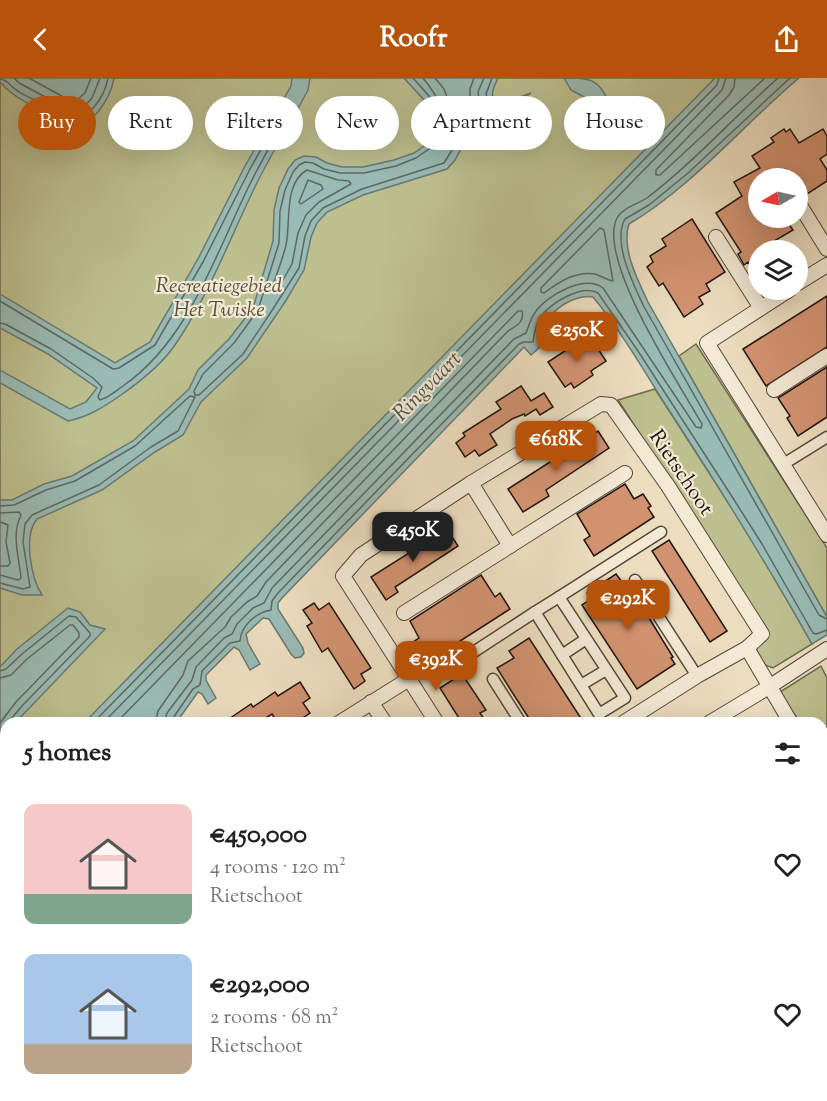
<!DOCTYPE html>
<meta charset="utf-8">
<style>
body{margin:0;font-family:"Sorts Mill Goudy",serif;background:#f2f2f2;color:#222;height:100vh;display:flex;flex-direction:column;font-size:22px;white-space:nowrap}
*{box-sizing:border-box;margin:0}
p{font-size:20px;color:#767676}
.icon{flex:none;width:33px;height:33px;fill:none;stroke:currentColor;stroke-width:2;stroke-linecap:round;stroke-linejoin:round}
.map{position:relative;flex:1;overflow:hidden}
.drawer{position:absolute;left:0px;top:639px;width:828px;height:384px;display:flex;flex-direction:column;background:#fff;border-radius:18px 18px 0 0;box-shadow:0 6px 24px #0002}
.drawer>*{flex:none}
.guide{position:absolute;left:18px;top:18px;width:792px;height:54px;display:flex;gap:12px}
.needle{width:39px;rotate:261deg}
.controls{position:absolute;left:748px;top:90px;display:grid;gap:12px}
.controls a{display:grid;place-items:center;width:60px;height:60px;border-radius:50%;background:#fff;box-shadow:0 6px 24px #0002;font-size:30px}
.price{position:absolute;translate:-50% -51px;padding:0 14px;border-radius:12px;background:#b45309;color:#fff;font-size:20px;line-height:39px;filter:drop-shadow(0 2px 3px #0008)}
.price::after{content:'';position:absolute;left:50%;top:36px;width:18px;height:14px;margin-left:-9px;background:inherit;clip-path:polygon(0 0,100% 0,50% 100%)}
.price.active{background:#222;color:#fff}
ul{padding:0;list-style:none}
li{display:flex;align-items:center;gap:18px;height:150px;padding:0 24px}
li span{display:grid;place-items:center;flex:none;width:168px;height:120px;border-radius:12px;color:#555}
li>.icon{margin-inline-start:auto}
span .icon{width:72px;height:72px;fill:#fffc;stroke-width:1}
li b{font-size:26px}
h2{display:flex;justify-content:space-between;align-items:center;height:72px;padding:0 24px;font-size:26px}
.chip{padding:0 21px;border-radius:27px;background:#fff;box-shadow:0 6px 24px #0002;font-size:21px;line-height:54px}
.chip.active{background:#b45309;color:#fff}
header{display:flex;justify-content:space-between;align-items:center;height:78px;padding:0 24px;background:#b45309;color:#fff;font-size:27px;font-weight:800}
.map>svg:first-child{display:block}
.green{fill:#bdbf8f;stroke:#6e6a4e;stroke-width:1.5}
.water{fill:#99bbb5;stroke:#697872;stroke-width:1.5}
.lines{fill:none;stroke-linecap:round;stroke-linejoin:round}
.shore{stroke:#5c6861;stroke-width:1.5}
.building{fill:#d29270;stroke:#20140d;stroke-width:1.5}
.service-casing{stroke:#53463a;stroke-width:9}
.pedestrian-casing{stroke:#53463a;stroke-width:13}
.minor-casing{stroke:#53463a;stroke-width:16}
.service{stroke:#f3e9d5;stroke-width:7}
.pedestrian{stroke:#f3e9d5;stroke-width:10}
.minor{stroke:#f3e9d5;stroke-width:14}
.labels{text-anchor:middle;stroke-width:4.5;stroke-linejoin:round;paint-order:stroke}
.park-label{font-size:21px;font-style:italic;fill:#57503a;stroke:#f3e9d5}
.street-label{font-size:21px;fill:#20140d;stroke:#f3e9d5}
.water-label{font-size:22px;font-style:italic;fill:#4a4e48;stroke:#f3e9d5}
</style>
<header><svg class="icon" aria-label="back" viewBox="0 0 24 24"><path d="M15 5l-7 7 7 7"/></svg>Roofr<svg class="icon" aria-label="share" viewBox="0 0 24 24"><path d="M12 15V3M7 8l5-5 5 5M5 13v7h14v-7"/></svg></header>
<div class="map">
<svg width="827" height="1023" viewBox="0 0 827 1023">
<rect width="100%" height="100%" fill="#ecddbf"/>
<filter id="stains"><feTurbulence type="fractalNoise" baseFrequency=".00333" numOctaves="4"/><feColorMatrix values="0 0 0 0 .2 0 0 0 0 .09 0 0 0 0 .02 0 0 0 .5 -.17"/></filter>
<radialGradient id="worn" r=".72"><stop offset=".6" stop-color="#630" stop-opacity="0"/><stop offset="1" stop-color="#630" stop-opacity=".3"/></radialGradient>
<!-- green -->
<g class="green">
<path d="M0,0H733L105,645H6V739L0,744Z"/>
<path d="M696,266L827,470V539L679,278Z"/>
<path d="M655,311L757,469L812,566L773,590L765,587L756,572L758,564L768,554L618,322Z"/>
<path d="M821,588L827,600V687L822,680V645H800L780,614Z"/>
</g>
<!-- water -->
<g class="water">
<path d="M0,0H114C112,13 106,24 98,34C79,56 60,43 39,31C24,23 11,17 0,4Z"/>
<path d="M292,0H310L308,12C290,46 269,79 253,113C229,163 208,218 177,264C163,286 141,303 121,317C104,329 88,339 68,343L0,305V292L70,331L86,324L97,310L48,276L0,250V216L115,285L150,264L198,181L245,88L291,8Z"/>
<path d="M404,0H498C494,9 489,17 496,25H504L531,15L471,52L455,82L447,91L363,117L327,134L317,145L311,159L304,192L285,224L247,280L201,324L183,357L155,374L102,412L37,441C23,457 31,500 42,517H22L0,510V422H12L44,406L72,398L133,363L189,311L198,292L229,261L253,230L273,163L274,132L279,110L288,91L295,82L304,78L316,79L327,85L342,89H363L394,82L414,75L424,68L432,54L431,42L424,22Z"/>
<path d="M564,0C589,0 599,0 609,25L601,28L571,12Z"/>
<path d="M715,0H799C743,47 692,109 629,146C621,171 638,202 648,224L827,539V557L812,566C767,486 719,409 669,332C645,295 622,254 593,219C568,215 536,243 540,269L531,277L524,269L282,520L278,525V531L303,570L304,575L301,579L295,580L291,576L269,541L263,540L246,556L248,565L260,586L250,592L239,572L234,569L206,597V602L216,620L208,626L202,616L198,614L176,645H84Z"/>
<path d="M68,530L80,534L90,547L105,551L15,645H6V656L0,662V589L17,571Z"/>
<path d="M6,725V797L0,804V731Z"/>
</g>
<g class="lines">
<!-- shore -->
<g class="shore">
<path d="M14,0L19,5L66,30L78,32L82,31L92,20L100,0"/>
<path d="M29,0L69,22L76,23L85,15L91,0"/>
<path d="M413,0L429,18L437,41L438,55L429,71L416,80L396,88L364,95H340L324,91L313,85L305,84L299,87L293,94L285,112L280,133L279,165L258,232L234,265L203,296L194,313L195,317H199L243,276L271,234L299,190L305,158L311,143L323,130L362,111L444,85L467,48L491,31L486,16L492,0"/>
<path d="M423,0C437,17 447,35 446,58L449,60L462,42L480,29L478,14L484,0"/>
<path d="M435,0L444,11L452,34L455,35L470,25V11L474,0"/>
<path d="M735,0L734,9L729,17L656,92V97H660L765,0"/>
<path d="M790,0L688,95L649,127L625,141C612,164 633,205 643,227L819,537L827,541"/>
<path d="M0,1C8,2 9,7 15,11C22,17 32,20 40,25C59,35 76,49 94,29C101,21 106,11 108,0"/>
<path d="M307,92L338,102L349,103L351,106L319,124L306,137L298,155L292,186L280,207L277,208L274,204C278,192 283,180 286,167C291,146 283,105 307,92Z"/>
<path d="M308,102L321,107L323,111L301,126L299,124Z"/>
<path d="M600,150L604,152L613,203C607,202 601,198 595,196C575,193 559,204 544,215L541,214V210Z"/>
<path d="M0,223L113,291L119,290L155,267L203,184L250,91L282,34H287V37C274,61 260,85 248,110C215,178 188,263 123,308C116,313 108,320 100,322L98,319L102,309L93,300L51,271L5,246L0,245"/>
<path d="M0,428L14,427L46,412L75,403L135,368L190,318L195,319L178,353L151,369L99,407L32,437L25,446L23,464L30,509L23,511L0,505"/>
<path d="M0,435L19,434L21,437C11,457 19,478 21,500L18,502L0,497"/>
<path d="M0,444L8,447L6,464L10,485L8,488H0"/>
<path d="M0,593L6,591L22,576L69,538L76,539L90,555V558L21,629L12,640L11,645"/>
<path d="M0,600L11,597L27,581L70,547H73L79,555V559L16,624L0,645"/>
<path d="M93,645L717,7L719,0"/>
<path d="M103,645L722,12L726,0"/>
<path d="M116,645L518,233H522C525,245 515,248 507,254L266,504L257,518L247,524L231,539L225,549L188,583L183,597L158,633L155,645"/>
<path d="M164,645L167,635L192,602L196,589L224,560L232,556L237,546L253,530L264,525L272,510L514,261L526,255C529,247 531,240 536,233C548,217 585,196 603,210L696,349L701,350L702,346C680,307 596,181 617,140C622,130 638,126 647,120C694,84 734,39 778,0"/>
<path d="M172,645L173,640L193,611L200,607L202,593L230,565L240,563C241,548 255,535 271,532L272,523L278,515L519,266L524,264H533C534,255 536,245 542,237C553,224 582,206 598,215L638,273L731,417L762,466L813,555L816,556L827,552"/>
</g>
</g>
<!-- building -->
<g class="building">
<path d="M784,51L786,54L790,51L799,65L823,51L827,58V76L820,81L827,92V103L804,118L798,115V100H792L790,94L785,91L776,92L773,100H759V140H785L793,152L759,172V203L748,184L744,187L738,176L741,174L716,135L742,118L734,104L760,90L752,78L774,64L771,60Z"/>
<path d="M692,141L725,194L706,206L710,213L699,219L703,226L684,239L663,205L659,208L647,189L653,184L650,178L666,168L662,161Z"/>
<path d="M827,218V269L766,308L743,271Z"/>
<path d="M589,257L606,283L591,293L593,297L574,310L571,305L565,309L548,284Z"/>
<path d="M827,289V339L798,358L787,340L790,338L778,320Z"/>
<path d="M521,308L531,323L544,315L553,329L540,337L536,331L525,338L524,336L512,341L490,356L497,367L479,378L475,372L465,379L456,365L465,358L463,355L501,331L496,324Z"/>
<path d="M598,353L609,370L546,412L549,418L523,434L508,411Z"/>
<path d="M625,406L634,421L643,416L651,428L648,430L654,439L594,478L584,462L590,458L577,436Z"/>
<path d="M447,451L458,468L395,509L398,514L386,522L371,499Z"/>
<path d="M669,462L727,553L710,564L652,473Z"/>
<path d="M616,496L625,508L626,507L646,535L673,579L671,580L675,586L637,611L582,527L591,521L587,515Z"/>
<path d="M481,497L495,519L500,515L510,531L426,585L422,578L416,582L407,568L419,560L410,543Z"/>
<path d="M314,525L319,532L329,525L371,590L361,596L365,603L354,611L328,570L322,574L307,548L312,545L303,532Z"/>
<path d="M529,560L560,608L584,645H532L512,614L497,590L514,580L509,573Z"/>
<path d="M462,596L486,632L480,635L487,645H462L440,610Z"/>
<path d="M300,604L310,620L303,625L310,635L295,645H278L272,636L258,645H223L251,626L253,629L275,614L278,618Z"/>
</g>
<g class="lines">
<!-- service casing -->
<g class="service-casing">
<g id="service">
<path d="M84,1017L88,1023"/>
<path d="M121,1023L130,1017"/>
</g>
</g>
<!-- pedestrian casing -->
<g class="pedestrian-casing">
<g id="pedestrian">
<path d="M782,387L827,359"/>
<path d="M635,502L697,598"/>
<path d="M559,519L625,620L599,636L535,534Z"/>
<path d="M559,519L661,454"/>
<path d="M562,577L586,561"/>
<path d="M443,594L535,534"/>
<path d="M493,601L521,645"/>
<path d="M581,607L606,592"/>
<path d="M439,1017L442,1023"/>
</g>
</g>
<!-- minor casing -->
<g class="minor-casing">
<g id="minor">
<path d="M782,99L783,100"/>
<path d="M798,124L827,171"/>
<path d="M716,159L761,230"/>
<path d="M798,205L827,187"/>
<path d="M789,212L707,265L827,457"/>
<path d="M774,312L827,278"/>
<path d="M471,405L510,468"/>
<path d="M404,535L625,395"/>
<path d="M747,570L791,645"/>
<path d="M409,601L437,645"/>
<path d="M371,624L385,645"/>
<path d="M339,645L409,601L343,498L361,477L471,405L601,326L611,327L668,408L762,556L747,570L697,598L623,645"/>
<path d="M709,645L769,609L827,571"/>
<path d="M822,695L827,702"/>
<path d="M822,940L827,937"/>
<path d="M178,1017L182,1023"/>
<path d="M276,1017L280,1023"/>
<path d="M729,1017L733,1023"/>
<path d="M310,1023L319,1017"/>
<path d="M628,1023L637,1017"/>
</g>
</g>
<!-- service -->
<use href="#service" class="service"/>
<!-- pedestrian -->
<use href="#pedestrian" class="pedestrian"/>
<!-- minor -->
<use href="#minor" class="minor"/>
</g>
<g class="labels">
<!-- park labels -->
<g class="park-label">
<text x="219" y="214">Recreatiegebied<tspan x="219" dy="24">Het Twiske</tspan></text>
</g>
<!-- street labels -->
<g class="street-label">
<text transform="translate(682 394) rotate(56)" y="7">Rietschoot</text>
</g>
<!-- water labels -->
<g class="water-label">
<text transform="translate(426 307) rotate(-46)" y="8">Ringvaart</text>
</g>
</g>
<rect width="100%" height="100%" filter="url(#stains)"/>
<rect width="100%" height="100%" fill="url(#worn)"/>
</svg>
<div class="controls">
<a><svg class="needle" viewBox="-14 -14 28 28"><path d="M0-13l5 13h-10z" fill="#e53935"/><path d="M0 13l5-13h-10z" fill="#767676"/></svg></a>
<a><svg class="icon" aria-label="layers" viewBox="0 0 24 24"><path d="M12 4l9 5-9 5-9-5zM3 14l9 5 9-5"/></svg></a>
</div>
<b class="price" style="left:577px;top:285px">€250K</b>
<b class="price" style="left:556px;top:394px">€618K</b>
<b class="price active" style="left:413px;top:485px">€450K</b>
<b class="price" style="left:628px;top:553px">€292K</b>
<b class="price" style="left:436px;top:614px">€392K</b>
<div class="guide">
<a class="chip active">Buy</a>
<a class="chip">Rent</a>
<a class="chip">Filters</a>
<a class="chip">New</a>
<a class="chip">Apartment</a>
<a class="chip">House</a>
</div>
<section class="drawer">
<h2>5 homes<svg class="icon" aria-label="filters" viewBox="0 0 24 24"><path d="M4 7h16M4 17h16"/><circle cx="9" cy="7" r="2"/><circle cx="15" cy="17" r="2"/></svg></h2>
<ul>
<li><span style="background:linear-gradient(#f6c9c9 75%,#7fa58c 0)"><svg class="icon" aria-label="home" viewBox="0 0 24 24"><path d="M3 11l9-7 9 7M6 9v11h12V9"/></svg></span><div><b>€450,000</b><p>4 rooms · 120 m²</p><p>Rietschoot</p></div><svg class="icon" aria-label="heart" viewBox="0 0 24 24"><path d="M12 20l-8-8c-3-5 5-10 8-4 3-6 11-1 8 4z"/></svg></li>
<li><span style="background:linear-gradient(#a9c7e8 75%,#b9a48a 0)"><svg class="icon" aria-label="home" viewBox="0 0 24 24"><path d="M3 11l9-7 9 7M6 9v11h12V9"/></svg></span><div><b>€292,000</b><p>2 rooms · 68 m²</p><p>Rietschoot</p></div><svg class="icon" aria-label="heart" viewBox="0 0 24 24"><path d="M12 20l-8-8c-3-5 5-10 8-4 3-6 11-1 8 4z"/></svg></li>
</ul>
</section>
</div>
